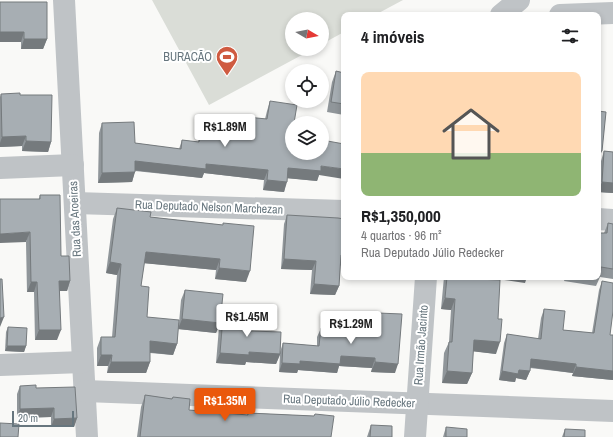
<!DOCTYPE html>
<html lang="pt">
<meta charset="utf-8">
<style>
body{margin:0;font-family:"Archivo Narrow",sans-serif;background:#f2f2f2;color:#202124;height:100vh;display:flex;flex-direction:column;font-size:15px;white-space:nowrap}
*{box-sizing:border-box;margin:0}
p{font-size:13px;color:#757577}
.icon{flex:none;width:22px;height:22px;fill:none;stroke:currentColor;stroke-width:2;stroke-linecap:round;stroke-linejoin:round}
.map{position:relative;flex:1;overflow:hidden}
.sheet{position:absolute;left:341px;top:12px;width:260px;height:268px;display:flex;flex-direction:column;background:#fff;border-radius:8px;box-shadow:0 2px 6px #0003}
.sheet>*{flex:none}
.needle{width:26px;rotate:100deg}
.fabs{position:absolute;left:285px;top:12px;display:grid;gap:8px}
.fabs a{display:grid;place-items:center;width:44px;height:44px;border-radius:50%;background:#fff;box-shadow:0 2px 6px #0003;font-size:20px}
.scale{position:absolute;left:12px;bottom:10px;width:62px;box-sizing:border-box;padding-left:4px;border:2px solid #67767e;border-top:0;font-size:11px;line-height:14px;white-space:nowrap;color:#67767e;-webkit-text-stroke:3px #fff;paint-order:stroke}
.price{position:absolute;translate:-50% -34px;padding:0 9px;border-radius:4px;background:#fff;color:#222;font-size:13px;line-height:26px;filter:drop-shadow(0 1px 2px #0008)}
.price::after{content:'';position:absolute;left:50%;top:24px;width:12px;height:9px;margin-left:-6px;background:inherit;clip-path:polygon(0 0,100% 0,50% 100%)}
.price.selected{background:#ea580c;color:#fff}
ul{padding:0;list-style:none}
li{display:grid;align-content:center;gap:8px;height:212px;padding:0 20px}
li+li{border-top:1px solid #e0e0e0}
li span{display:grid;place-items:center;height:124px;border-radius:8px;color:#555}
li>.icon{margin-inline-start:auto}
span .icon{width:72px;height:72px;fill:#fffc;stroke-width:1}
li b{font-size:17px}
h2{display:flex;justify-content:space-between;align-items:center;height:48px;padding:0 20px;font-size:17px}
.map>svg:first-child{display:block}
.green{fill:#daddd7}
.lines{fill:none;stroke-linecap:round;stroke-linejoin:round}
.minor{stroke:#bfc3c6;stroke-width:22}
.wall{fill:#90969a}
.shaded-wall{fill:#757a7d}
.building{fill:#a7aeb3;stroke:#757a7d}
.labels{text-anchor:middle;stroke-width:4;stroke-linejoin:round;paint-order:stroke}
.poi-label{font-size:12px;fill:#67767e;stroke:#fff;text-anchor:end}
.street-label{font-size:12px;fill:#67767e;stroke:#fff}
</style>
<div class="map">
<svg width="613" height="437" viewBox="0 0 613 437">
<rect width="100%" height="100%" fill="#f9f9f7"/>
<!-- green -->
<path class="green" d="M152,0H403L375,15H344V32L322,44V19H292V49H313L209,105Z"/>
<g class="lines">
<!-- minor -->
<g class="minor">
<path d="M64,0L87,437"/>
<path d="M501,15L519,0"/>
<path d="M560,15L613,13"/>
<path d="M0,168L73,165"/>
<path d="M75,203L344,211"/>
<path d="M598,219L613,220"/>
<path d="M0,365L83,362"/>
<path d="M85,391L613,411"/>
<path d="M415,437L426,277"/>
</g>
</g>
<!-- wall -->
<g class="wall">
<path d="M0,2L47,39L43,49H21V42H0Z"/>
<path d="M336,71L344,73V115L327,112L332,82Z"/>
<path d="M1,94L20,95L51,142L48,152L22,151V146L0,147V97Z"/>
<path d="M270,101L292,123V153L319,175L317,181L287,178L284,192L263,190L264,180L204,173L202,178L135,171L132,182L98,183L99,133L102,123L135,143L179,149L182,140L198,142L200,136L222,139V132L226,122L234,123L236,116L265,119L267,111Z"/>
<path d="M604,151L613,152V193L598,192L601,161Z"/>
<path d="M40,195L70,281L67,291H60L57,340H35L34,292H27L26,242Z"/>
<path d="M117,208L150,217L223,225V223L246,282L215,279L216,270L144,263L141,286L147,317L179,323L181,300L185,290L220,323L216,333L178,329L177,344L173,355L150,353V362L146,373H107L108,366H97V348L101,337H112L117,275L106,273L113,219Z"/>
<path d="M287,215L340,265L339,286L335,295L310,294L312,270L281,269L284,224Z"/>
<path d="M608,223L613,224V279L600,277L596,286L564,281L565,278L559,277H598V233H604Z"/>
<path d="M444,277H475V279L496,354L473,351L472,373L467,384L442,383L444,353L449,342L451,310L441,309Z"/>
<path d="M602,281L610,335H613V380L572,376L573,373L530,368V371L526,380L516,378L515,382L499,380L504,343L507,334L538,339L541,318L544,309L563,330L592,333L599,290Z"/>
<path d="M378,313L395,373L371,372L372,368L339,366L337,373L298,370L297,373L279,372L280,355L276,364L246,362L245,365L216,363L219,327L223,317L251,331L280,352L283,343L317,346V337L321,328L343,332L374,334L375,322Z"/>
<path d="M8,327L26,346L24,352L5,351L6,332Z"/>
<path d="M20,386L36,388L77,418L74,427H51V417L17,418V394Z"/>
<path d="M145,395L172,399L173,397L189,410L247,415L248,413L314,416L315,414L331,437H137L141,407Z"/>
<path d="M371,425L392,437H367Z"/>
<path d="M446,427L467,437H443Z"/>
<path d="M565,429L585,437H562Z"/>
</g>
<!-- shaded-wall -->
<g class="shaded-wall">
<path d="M0,32H24L21,42H0Z"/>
<path d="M24,39H47L43,49H21Z"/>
<path d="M26,136L22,146L0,147V143L2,137Z"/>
<path d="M26,141L51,142L48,152L22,151Z"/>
<path d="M598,150L602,151L598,160Z"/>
<path d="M135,161L206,164L268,170L264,180L204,173L202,178L132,170Z"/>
<path d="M321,166L344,169V179L319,175L317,181L285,178L288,168Z"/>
<path d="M135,172L132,182L98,183L102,173Z"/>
<path d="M267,180L287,182L284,192L263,190Z"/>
<path d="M602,182L613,183V193L598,192Z"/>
<path d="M30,232L26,242L0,243V234Z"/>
<path d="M146,252L220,259L216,270L142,263Z"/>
<path d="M341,255H344V266L338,265Z"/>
<path d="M284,259L316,261L312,270L281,269Z"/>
<path d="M110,262L121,264L117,275L106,273Z"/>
<path d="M219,268L250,271L246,282L215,279Z"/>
<path d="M506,277H527L525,283L504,280Z"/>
<path d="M59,281H70L67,291H56Z"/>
<path d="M31,282H37L34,292H27Z"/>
<path d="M314,284L339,286L335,295L310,294Z"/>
<path d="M445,298L455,299L451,310L441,309Z"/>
<path d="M4,317L0,327V318Z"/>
<path d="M182,319L220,323L216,333L178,329Z"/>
<path d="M39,330H61L57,340H35Z"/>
<path d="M474,340L500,342L496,354L470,351Z"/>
<path d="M150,341L177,344L173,355L146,352Z"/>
<path d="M7,346H26L24,352L5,351Z"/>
<path d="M249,352L280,354L276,364L246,362L245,365L216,363L220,353Z"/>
<path d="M101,355H112L108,366H97Z"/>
<path d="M341,356L375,358L372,368L339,366L337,373L298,370L297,373L279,372L282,363Z"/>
<path d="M531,359L576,364L573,373L528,367Z"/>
<path d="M111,362H150L146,373H107Z"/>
<path d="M375,362L398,364L395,373L371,372Z"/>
<path d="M576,367L613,371V380L572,376Z"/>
<path d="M519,370L530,371L526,380L516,378L515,382L499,380L502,371Z"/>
<path d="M447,371L472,373L467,384L442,383Z"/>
<path d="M54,408L51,417L17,418L20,409Z"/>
<path d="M77,418L74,427H51L54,419Z"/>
</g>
<!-- building -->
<g class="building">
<path d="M0,2H47V39H24V32H0Z"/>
<path d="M336,71L344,73V104L331,102Z"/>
<path d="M20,93V95H52L51,142L26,141V136L2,137L1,94Z"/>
<path d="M270,101L297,105L294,123H292V153H322V140L344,144V169L321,166V171L288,168L287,182L267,180L268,170L206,164V169L135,161V172L102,173V123L134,122L135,143L181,149L182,140L199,142L200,136L224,139L226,122L235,123L236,116L267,119Z"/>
<path d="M598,111L606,112L602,151L598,150Z"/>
<path d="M604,151L613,152V183L602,182Z"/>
<path d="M40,195H60L61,256H69L70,281H59L61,330H39L37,282H31L30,232L0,234V199H40Z"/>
<path d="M117,208L151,212L150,217L223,225V223L254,226L250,271L219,268L220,259L146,252L141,286L149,287L147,317L179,320L177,344L150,341V362H111L112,355H101V337H115L121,264L110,262Z"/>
<path d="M287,215L338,218L344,219V255H341L339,286L314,284L316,261L284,259Z"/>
<path d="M608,223L613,224V269L601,267L600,276H598V233H607Z"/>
<path d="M447,277H475V279L500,280L498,319H502L500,342L474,340L472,373L447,371L449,342H452L455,299L445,298Z"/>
<path d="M0,279H2L4,317L0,318Z"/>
<path d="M602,281L613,283V311L610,335H613V371L576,367V364L531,359L530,371L519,370L518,374L502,371L507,334L541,339L544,309L565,311L563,330L594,333Z"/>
<path d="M185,290L223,294L220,323L182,319Z"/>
<path d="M378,313L402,314L398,364L375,362V358L341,356L340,364L300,361V364L282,363L283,343L319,346L321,328L343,330V332L377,334Z"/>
<path d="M223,317L252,319L251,331L281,332L280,354L249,352V355L220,353Z"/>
<path d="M8,327L27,328L26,346H7Z"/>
<path d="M36,385V388L75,387L77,418L54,419V408L20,409V386Z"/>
<path d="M145,395L172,399L173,397L190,399L189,410L248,415V413L314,416L315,414L334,416L331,437H140Z"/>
<path d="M0,423L19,424L18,437H0Z"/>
<path d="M371,425L392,426V437H370Z"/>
<path d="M446,427L467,429V437H446Z"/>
<path d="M565,429L585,430V437H564Z"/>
</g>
<!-- icons -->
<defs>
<g id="stadium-pin" transform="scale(1.15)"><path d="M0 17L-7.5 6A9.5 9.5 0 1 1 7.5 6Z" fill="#cf5b41" stroke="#fff"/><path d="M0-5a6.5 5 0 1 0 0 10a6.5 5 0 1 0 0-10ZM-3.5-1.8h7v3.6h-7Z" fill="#fff"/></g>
</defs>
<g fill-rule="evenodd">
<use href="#stadium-pin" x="227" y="57"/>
</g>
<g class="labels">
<!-- poi labels -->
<g class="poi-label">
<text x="212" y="61">BURACÃO</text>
</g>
<!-- street labels -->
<g class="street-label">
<text transform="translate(209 207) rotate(2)" y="4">Rua Deputado Nelson Marchezan</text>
<text transform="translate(75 219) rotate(-93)" y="4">Rua das Aroeiras</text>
<text transform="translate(421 345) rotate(-86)" y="4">Rua Irmão Jacinto</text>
<text transform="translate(349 401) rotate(2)" y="4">Rua Deputado Júlio Redecker</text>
</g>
</g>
</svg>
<div class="fabs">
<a><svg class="needle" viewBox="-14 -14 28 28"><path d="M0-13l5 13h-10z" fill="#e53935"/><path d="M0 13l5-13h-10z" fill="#757577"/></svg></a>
<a><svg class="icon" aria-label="locate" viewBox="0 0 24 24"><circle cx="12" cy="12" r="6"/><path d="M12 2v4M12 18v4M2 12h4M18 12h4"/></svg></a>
<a><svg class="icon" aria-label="layers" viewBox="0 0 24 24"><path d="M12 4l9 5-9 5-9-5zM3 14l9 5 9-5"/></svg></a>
</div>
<div class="scale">20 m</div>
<b class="price" style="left:225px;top:148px">R$1.89M</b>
<b class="price" style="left:247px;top:338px">R$1.45M</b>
<b class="price" style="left:351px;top:345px">R$1.29M</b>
<b class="price selected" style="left:225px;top:422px">R$1.35M</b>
<section class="sheet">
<h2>4 imóveis<svg class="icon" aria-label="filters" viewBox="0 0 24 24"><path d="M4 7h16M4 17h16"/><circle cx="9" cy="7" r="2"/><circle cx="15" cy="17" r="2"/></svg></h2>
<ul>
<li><span style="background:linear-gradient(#ffd9b3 65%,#8fb573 0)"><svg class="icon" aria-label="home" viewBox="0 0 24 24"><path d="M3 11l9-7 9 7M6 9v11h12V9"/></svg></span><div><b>R$1,350,000</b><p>4 quartos · 96 m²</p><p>Rua Deputado Júlio Redecker</p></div></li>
</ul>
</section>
</div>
